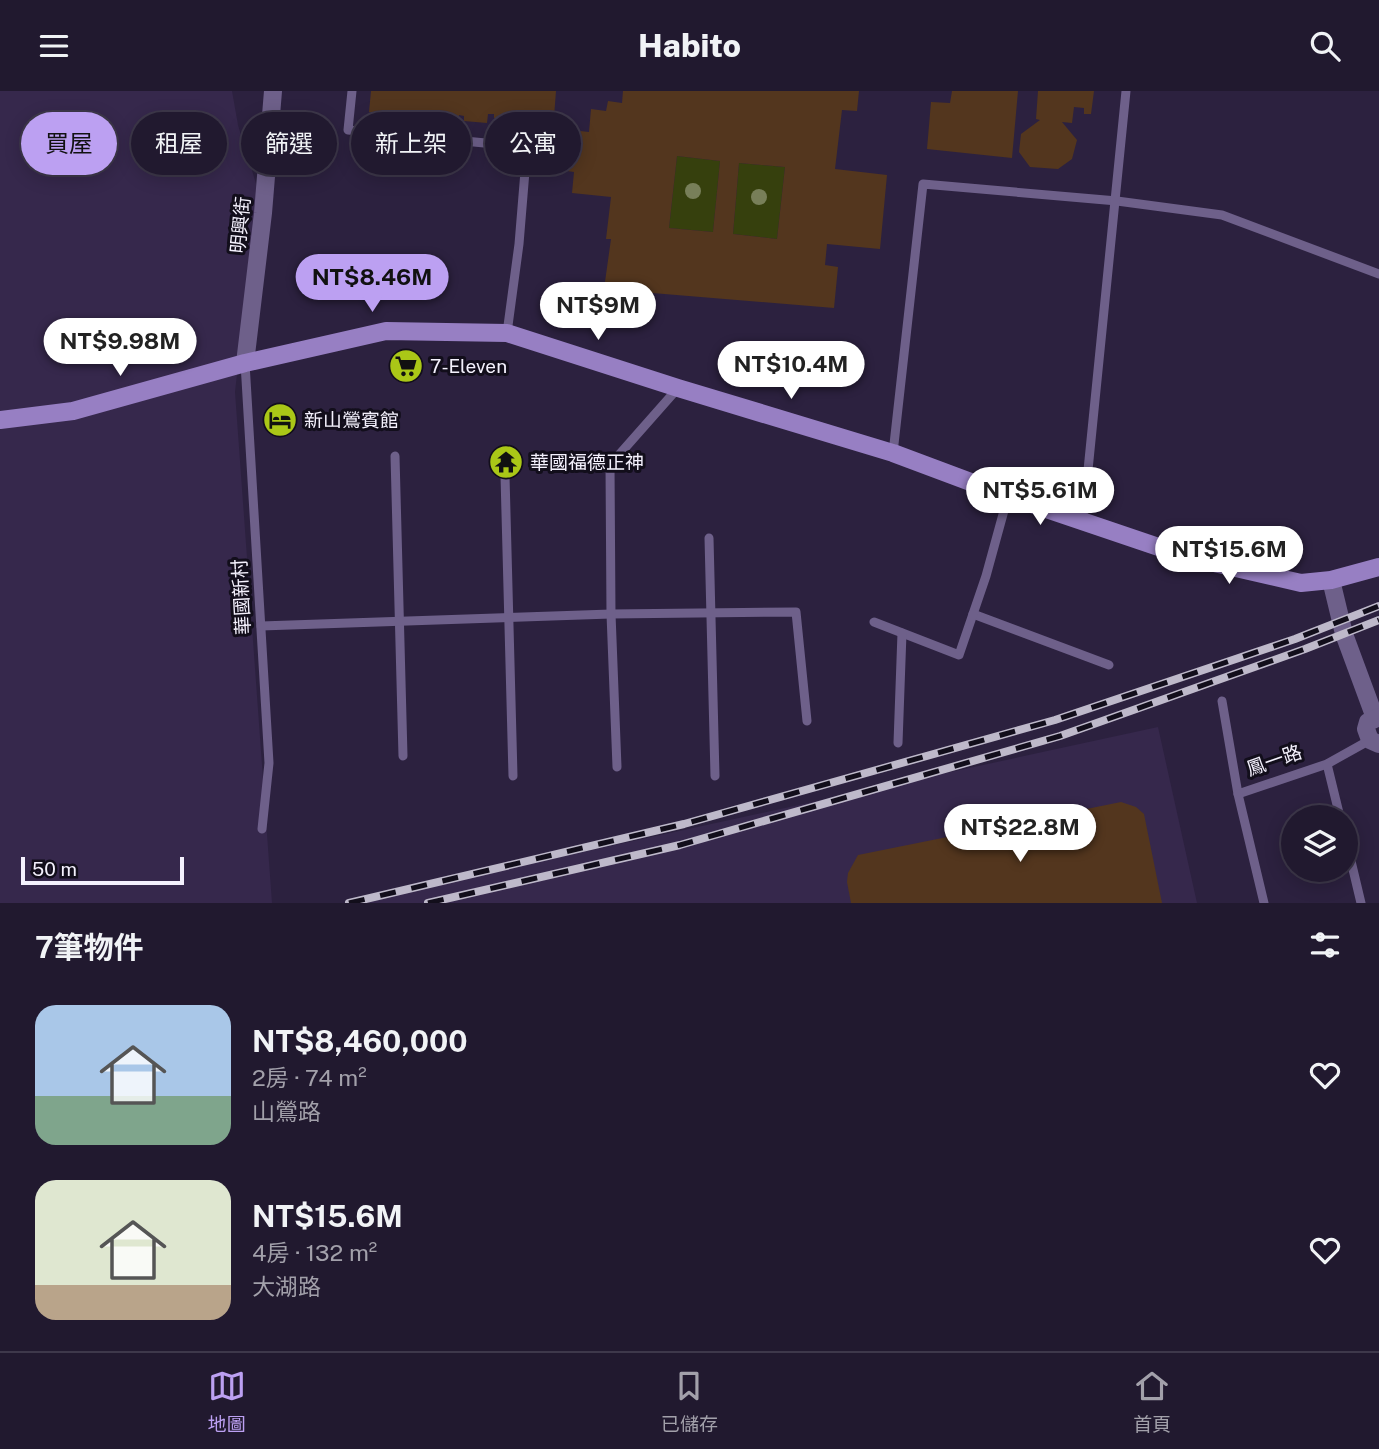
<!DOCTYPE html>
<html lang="zh-TW">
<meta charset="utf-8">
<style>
body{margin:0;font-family:"Public Sans","Noto Sans TC",sans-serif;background:#2d263b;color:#f1f3f6;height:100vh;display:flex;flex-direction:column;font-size:26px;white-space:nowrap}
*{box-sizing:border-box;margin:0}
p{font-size:23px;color:#a2a0aa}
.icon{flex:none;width:38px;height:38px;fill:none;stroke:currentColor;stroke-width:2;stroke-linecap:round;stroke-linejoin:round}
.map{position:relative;height:812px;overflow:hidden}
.details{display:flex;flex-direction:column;background:#21192f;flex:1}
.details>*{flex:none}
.banner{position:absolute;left:21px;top:21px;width:700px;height:63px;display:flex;gap:14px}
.tools{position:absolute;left:1281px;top:714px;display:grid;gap:14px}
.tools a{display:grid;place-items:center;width:77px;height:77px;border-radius:50%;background:#21192f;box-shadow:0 4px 18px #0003,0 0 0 2px #3e384b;font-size:35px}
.scale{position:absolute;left:21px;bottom:18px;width:163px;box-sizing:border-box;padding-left:7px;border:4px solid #f4f1fd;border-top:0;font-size:19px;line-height:24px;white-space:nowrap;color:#f4f1fd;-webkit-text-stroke:5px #120e1b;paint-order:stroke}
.price{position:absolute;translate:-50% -60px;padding:0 16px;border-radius:24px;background:#fff;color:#222;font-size:23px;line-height:46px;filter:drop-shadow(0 2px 4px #0008)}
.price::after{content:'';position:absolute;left:50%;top:42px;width:21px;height:16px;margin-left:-10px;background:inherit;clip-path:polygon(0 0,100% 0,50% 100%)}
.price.current{background:#bca0f2;color:#111}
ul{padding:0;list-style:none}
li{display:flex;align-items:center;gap:21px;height:175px;padding:0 35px}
li span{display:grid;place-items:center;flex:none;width:196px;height:140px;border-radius:21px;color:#555}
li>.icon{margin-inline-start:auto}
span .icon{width:84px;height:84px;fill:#fffc;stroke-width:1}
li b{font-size:30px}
h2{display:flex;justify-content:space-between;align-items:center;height:84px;padding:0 35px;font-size:30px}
.tag{padding:0 24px;border-radius:32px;background:#21192f;box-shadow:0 4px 18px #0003,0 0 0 2px #3e384b;font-size:24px;line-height:63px}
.tag.current{background:#bca0f2;color:#111}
header{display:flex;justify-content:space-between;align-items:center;height:91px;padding:0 35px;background:#21192f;font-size:32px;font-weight:800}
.tabs{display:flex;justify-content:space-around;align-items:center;height:98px;border-top:2px solid #3e384b;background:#21192f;font-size:19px;color:#a2a0aa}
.tabs a{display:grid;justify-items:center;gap:4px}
.tabs .current{color:#bca0f2}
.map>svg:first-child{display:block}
.built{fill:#36284c}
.green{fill:#36400d}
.building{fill:#53361e;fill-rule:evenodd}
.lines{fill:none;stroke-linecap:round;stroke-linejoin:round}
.lane{stroke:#6e608a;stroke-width:9}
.street{stroke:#6e608a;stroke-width:18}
.secondary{stroke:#977fc3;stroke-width:18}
.rail-casing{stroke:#beb9ca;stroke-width:8}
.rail{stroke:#120e1b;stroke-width:5;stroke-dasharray:16;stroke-linecap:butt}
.tree{fill:#787f59}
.labels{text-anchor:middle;stroke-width:6;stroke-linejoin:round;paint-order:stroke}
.street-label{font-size:19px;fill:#f4f1fd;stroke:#120e1b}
.poi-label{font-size:19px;fill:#f4f1fd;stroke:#120e1b;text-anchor:start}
</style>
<header><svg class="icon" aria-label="menu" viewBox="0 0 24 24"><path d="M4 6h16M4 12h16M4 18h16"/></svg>Habito<svg class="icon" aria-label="search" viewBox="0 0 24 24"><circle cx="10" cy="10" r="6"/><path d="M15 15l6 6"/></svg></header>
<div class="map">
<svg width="1379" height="812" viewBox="0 0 1379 812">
<rect width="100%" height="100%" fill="#2c213f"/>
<!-- built -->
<g class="built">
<path d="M0,0H232L238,34L258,99L235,301L272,812H0Z"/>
<path d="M1158,636L1197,812H348Z"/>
</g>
<!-- green -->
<g class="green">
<path d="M677,65L720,70L713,141L669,137Z"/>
<path d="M739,72L785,76L777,148L733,143Z"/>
</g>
<!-- building -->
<g class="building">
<path d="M371,0H556L552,52H544L546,31L494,27V23H488L487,32L464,30V25L459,24V29L369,21Z"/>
<path d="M623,0H859L857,20L842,19L835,78L887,84L880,158L827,153L825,174L838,176L834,217L604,198L611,148H606L611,106L572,102L574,81L567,80L571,39L589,41L591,18L606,20L608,10L622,12ZM677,65L720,70L713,141L669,137ZM739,72L785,76L777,148L733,143Z"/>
<path d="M952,0H1018L1012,67L927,58L931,11L950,12Z"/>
<path d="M1038,0H1094L1091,23H1084V17L1074,16L1072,32L1062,31L1077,49L1072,68L1058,78L1030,76L1019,61L1021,43L1040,29L1036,28Z"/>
<path d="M1121,711L1136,716L1144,723L1162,812H851L847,791L848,782L858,764Z"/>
</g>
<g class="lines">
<!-- lane -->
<g class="lane">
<path d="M352,0L348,39L527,56L519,153L507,242"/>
<path d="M245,272L269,672L262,738"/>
<path d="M893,362L923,93L1117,110L1222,124L1379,183"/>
<path d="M395,365L403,665"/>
<path d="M505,385L513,685"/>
<path d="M1083,429L1126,0"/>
<path d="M709,447L715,685"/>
<path d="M973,523L1109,574"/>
<path d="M874,531L959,564L986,485L1008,405"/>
<path d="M261,535L611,523L796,521L807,630"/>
<path d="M1222,610L1238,703L1327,673L1370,649"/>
<path d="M898,652L902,542"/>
<path d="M1327,673L1340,726"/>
<path d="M617,676L611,523L610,374L678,297"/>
<path d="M1238,703L1264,812"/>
<path d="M1346,749L1361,812"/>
</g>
<!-- street -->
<g class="street">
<path d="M245,272L263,122L273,0"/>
<path d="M1331,489L1344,543L1375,627"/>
<path d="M1379,626L1368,631L1366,638L1370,649L1379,653"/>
</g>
<!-- secondary -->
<path class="secondary" d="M0,329L73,320L245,272L386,240L507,242L678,297L893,362L1008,405L1188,466L1301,492L1331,489L1379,476"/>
<!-- rail casing -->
<g class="rail-casing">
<g id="rail">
<path d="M349,812L684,733L1055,629L1295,548L1379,515"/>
<path d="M428,812L680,754L1060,645L1305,558L1379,529"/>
</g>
</g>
<!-- rail -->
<use href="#rail" class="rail"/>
</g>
<!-- trees -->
<g class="tree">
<circle cx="693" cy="100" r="8"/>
<circle cx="759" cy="106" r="8"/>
</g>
<!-- icons -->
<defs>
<g id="supermarket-disc" transform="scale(1.75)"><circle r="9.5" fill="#aac717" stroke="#120e1b"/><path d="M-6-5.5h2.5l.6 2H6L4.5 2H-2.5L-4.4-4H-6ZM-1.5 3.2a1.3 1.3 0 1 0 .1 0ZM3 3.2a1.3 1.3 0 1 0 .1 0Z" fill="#111"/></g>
<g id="hotel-disc" transform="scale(1.75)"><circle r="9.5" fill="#aac717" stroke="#120e1b"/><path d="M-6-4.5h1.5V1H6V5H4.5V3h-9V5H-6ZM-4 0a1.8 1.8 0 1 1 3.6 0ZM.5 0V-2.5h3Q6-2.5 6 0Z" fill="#111"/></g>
<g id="temple-disc" transform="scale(1.75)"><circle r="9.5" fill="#aac717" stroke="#120e1b"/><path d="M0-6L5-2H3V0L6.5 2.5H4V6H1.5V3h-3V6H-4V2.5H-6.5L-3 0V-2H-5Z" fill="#111"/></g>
</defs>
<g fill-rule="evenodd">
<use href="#supermarket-disc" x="406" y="275"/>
<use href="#hotel-disc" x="280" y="329"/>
<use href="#temple-disc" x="506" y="371"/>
</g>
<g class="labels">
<!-- street labels -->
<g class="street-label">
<text transform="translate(240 134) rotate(-84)" y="7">明興街</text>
<text transform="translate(241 506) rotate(-93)" y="7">華國新村</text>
<text transform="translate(1274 669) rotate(-19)" y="7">鳳一路</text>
</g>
<!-- poi labels -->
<g class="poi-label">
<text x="430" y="282">7-Eleven</text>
<text x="304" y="336">新山鶯賓館</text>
<text x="530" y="378">華國福德正神</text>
</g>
</g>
</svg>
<div class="tools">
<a><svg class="icon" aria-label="layers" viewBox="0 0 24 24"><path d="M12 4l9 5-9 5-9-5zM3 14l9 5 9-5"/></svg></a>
</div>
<div class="scale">50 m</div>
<b class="price current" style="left:372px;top:223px">NT$8.46M</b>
<b class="price" style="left:598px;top:251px">NT$9M</b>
<b class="price" style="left:120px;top:287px">NT$9.98M</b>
<b class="price" style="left:791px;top:310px">NT$10.4M</b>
<b class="price" style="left:1040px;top:436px">NT$5.61M</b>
<b class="price" style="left:1229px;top:495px">NT$15.6M</b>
<b class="price" style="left:1020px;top:773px">NT$22.8M</b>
<div class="banner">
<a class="tag current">買屋</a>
<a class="tag">租屋</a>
<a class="tag">篩選</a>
<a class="tag">新上架</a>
<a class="tag">公寓</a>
</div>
</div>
<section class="details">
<h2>7筆物件<svg class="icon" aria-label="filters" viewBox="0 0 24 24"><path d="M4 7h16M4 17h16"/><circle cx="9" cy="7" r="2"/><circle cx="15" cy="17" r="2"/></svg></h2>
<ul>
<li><span style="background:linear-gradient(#a9c7e8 65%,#7fa58c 0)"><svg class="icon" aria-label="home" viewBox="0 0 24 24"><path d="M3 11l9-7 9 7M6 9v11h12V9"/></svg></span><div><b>NT$8,460,000</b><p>2房 · 74 m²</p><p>山鶯路</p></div><svg class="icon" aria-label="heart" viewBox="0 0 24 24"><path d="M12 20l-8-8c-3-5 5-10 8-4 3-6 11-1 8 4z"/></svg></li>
<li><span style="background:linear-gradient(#dfe7d0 75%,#b9a48a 0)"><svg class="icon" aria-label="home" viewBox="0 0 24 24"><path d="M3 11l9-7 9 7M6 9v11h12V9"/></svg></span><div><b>NT$15.6M</b><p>4房 · 132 m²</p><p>大湖路</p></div><svg class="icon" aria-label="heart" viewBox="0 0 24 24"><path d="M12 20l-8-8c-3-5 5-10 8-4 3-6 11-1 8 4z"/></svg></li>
</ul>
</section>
<nav class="tabs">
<a class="current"><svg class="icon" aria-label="map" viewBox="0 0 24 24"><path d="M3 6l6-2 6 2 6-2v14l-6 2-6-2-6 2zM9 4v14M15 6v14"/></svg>地圖</a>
<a><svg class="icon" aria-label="saved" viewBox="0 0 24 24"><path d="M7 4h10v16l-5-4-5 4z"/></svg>已儲存</a>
<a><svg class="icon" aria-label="home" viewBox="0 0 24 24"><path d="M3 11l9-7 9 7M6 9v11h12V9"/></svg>首頁</a>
</nav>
